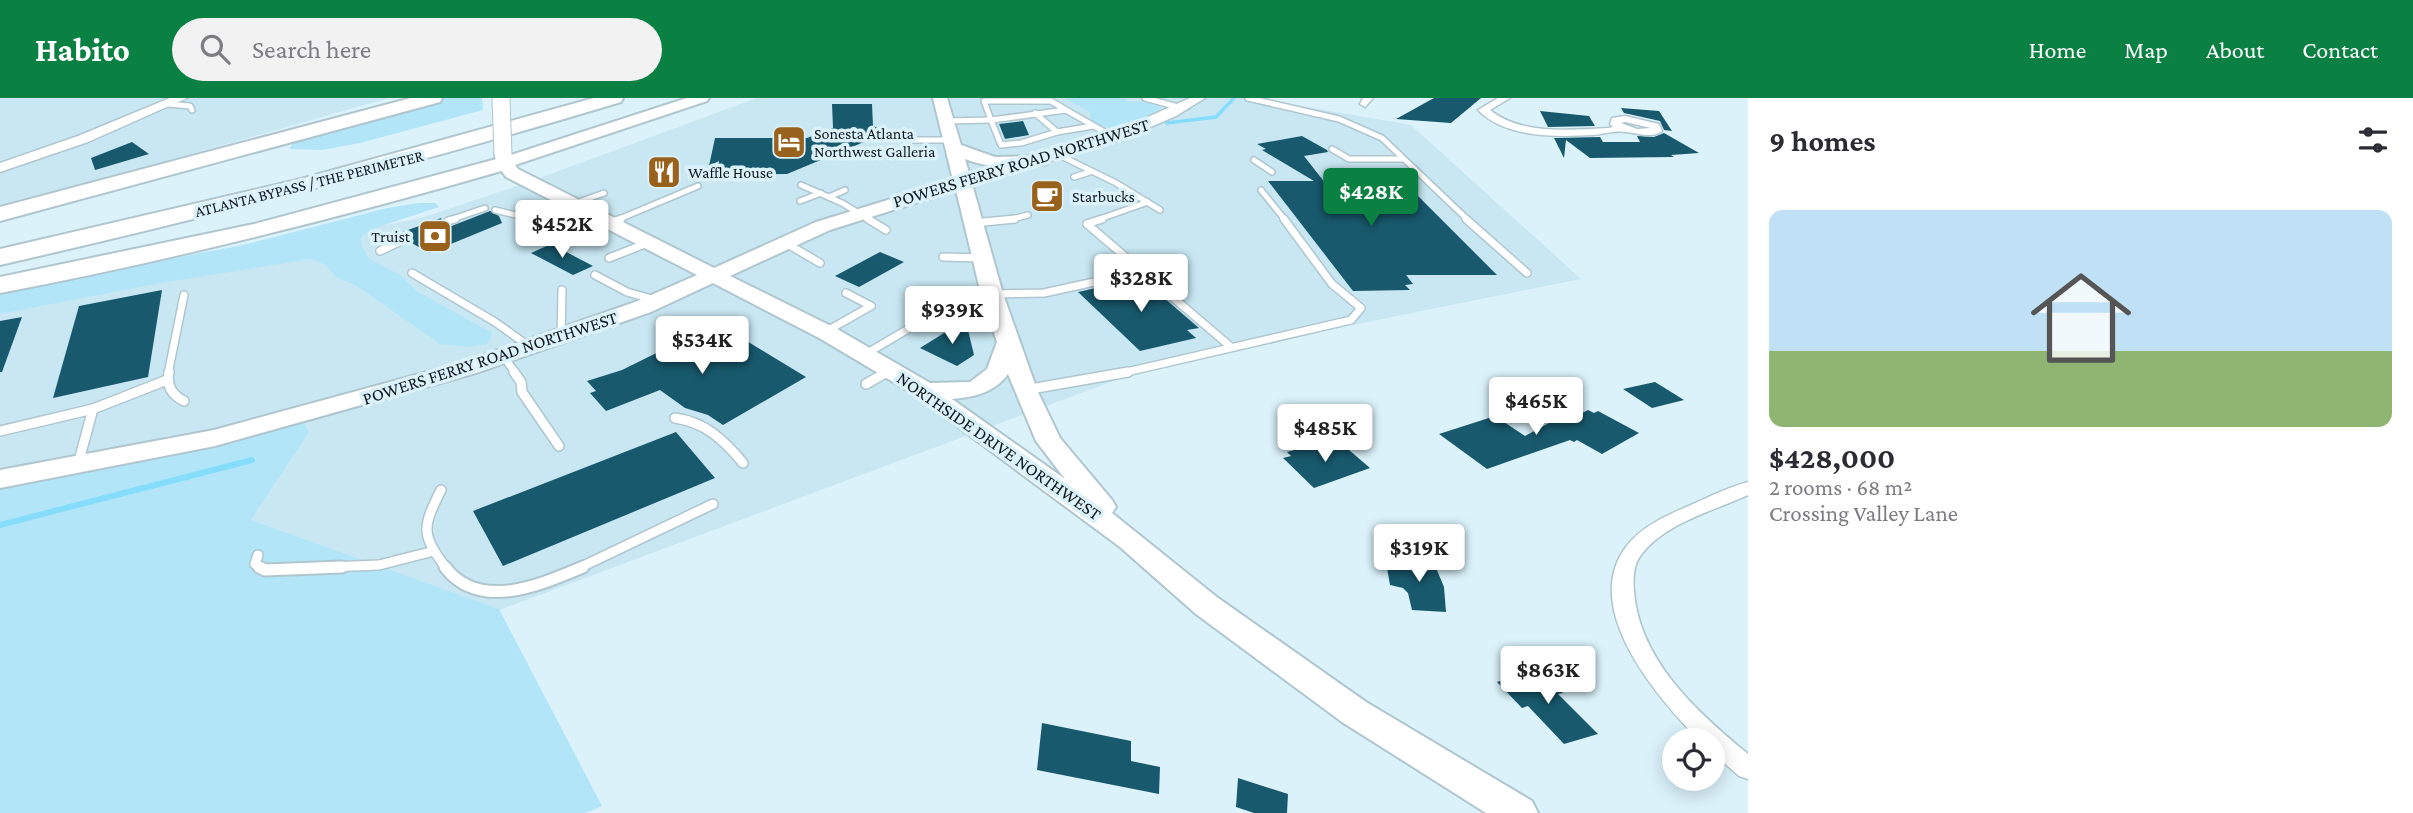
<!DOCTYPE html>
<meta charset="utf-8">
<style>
body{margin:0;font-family:"Crimson Pro",serif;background:#f2f2f3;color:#2b2b33;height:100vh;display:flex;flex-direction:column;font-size:26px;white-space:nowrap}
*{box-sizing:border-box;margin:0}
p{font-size:23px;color:#7c7c81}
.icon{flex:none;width:38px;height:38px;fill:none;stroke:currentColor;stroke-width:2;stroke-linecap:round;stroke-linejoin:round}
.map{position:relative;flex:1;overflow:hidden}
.sheet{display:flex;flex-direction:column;background:#fff;width:665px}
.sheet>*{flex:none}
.fabs{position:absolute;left:1662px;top:630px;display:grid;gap:14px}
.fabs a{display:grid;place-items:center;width:63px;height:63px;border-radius:50%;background:#fff;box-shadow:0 4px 18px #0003;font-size:35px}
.price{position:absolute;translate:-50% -60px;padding:0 16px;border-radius:7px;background:#fff;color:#222;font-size:23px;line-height:46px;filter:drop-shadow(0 2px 4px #0008)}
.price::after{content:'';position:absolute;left:50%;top:42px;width:21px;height:16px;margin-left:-10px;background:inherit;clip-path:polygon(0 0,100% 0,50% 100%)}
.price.active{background:#0b8043;color:#fff}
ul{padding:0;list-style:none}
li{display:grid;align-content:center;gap:14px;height:371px;padding:0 21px}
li+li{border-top:2px solid #e1e1e2}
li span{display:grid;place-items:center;height:217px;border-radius:14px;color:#555}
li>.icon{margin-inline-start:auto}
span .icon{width:126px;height:126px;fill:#fffc;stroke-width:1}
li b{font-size:30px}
h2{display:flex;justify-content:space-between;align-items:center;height:84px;padding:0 21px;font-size:30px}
header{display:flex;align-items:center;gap:42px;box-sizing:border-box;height:98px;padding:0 35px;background:#0b8043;color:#fff}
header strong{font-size:33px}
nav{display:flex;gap:38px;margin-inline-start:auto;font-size:24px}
.search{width:490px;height:63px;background:#f2f2f3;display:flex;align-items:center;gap:18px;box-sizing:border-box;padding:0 24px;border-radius:38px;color:#7c7c81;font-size:26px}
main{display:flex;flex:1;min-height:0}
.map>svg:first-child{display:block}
.built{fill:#c8e7f3}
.green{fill:#b2e5f8}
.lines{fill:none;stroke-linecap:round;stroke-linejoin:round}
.stream-far1{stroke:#86ddfb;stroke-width:3.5}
.stream{stroke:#86ddfb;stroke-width:6}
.building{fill:#18596d}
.service-far3-casing{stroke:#b0c6ce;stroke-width:8}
.service-far2-casing{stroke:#b0c6ce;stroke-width:10}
.service-far1-casing{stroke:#b0c6ce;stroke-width:12}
.service-casing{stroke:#b0c6ce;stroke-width:15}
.minor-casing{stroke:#b0c6ce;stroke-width:3}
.tertiary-casing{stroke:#b0c6ce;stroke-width:3}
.secondary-casing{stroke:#b0c6ce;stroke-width:4}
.motorway-casing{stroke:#b0c6ce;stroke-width:4}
.service-far3{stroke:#fff;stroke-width:5}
.service-far2{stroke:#fff;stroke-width:7}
.service-far1{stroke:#fff;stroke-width:9}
.service{stroke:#fff;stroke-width:11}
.minor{fill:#fff;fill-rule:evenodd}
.tertiary{fill:#fff;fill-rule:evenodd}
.secondary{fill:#fff;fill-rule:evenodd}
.motorway{fill:#fff;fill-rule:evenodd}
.secondary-bridge-casing{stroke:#b0c6ce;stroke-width:19;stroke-linecap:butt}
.secondary-bridge{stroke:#fff;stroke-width:17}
.labels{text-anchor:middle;stroke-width:7;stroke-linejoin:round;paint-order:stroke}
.far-poi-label{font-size:16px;fill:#11191c;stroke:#dbf2fb;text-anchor:start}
.far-street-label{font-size:16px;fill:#11191c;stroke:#dbf2fb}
.street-label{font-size:18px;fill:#11191c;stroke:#dbf2fb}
</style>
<header>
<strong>Habito</strong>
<div class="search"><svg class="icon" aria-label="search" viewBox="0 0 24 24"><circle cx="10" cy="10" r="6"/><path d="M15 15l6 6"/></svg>Search here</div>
<nav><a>Home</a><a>Map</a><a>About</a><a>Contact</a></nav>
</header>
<main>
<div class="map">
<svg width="1748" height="715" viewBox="0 0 1748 715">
<rect width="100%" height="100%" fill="#dbf2fb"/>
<!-- built -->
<g class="built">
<path d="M0,0H389L54,95L0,107Z"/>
<path d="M757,0H1256L1411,27L1581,181L1159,266L499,512L251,422L309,334L304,325L155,361L0,391V200L421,120L529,84Z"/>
</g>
<!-- green -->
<g class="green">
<path d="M444,0H482L483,12L360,45L322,52L290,51L294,43L306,38Z"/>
<path d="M1064,0H1125L1128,3L1155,5L1162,10C1133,23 1123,42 1091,22L1090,14Z"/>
<path d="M419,105H436L439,109L372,131L361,139L362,148L369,161L400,177L418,194L492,235L488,246L467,249L440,246L357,188L336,179L326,167L310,161L155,186L0,216V193L243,147L387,110Z"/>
<path d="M304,325L309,334L251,422L499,511L602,708L585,715H0V391L155,361Z"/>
</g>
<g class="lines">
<!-- stream-far1 -->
<path class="stream-far1" d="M1167,25L1216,19L1234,0"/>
<!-- stream -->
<path class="stream" d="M0,427L252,362"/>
</g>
<!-- building -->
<g class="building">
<path d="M1434,0H1481L1451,25L1396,21Z"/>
<path d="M832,6H872L873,28L888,34L787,76L717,77L719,63L709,68L715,40H807L833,30Z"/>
<path d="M1621,10L1659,13L1672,33L1664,32L1660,23L1624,15Z"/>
<path d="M1540,13L1589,18L1595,28L1548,29Z"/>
<path d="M1023,23L1029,37L1005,41L999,26Z"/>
<path d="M1664,35L1699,55L1671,57L1674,59L1590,60L1566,42L1564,60L1554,40L1600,39L1603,44H1640L1637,38L1654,39Z"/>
<path d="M1302,38L1327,52L1328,54L1304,58L1333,95L1413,93L1497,177H1406L1413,186L1405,187L1410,192L1353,193L1268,83H1314L1262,52L1266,51L1257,46Z"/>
<path d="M132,44L149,56L95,72L91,60Z"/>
<path d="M490,113L499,118L502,125L429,155L410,144L408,136H397L441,120L443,127L449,129Z"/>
<path d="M551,146L593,168L573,177L531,155Z"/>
<path d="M880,154L904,164L859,189L835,178Z"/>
<path d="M1141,180L1199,230L1187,232L1196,240L1140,253L1078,194Z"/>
<path d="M162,192L148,279L53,300L79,208Z"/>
<path d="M22,219L2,274H0V223Z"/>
<path d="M717,225L806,279L723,327L708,317L685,310L660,292L606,313L590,295L596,293L587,283L622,272Z"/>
<path d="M957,227L968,232L974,257L957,268L920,250Z"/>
<path d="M1655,284L1684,302L1652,310L1623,291Z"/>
<path d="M1588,312L1594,315L1598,313L1639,335L1602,356L1577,342L1574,344L1570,342L1487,371L1439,336L1495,318L1525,338L1562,318L1569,322Z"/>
<path d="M676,334L715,380L503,468L473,413Z"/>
<path d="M1342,346L1370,370L1314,390L1283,360L1291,358L1287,354L1313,347L1318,352Z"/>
<path d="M1392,458L1434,465L1444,489L1446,514L1412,512L1408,495L1403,490L1390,487L1387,470L1395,472Z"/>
<path d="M1539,572L1563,595L1558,596L1598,636L1564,646L1528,608L1522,610L1497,584Z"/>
<path d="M1042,625L1131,643V663L1160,669L1159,696L1037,672Z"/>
<path d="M1238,680L1288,696L1287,715H1254L1236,709Z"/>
</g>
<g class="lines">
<!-- service-far3 casing -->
<g class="service-far3-casing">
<g id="service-far3">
<path d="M1145,0L1182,10"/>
<path d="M1248,0L1339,21L1382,40L1468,122"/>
<path d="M984,3H1051L1066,12L991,22Z"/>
<path d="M168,6L190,8L192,12"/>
<path d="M1066,12L1115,40"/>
<path d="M1035,15L1057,34L1093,28"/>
<path d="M991,22L1001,47L1021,45L1057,34"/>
<path d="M946,23L991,22"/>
<path d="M904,42H950"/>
<path d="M1332,51L1349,61H1402"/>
<path d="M1059,57L1116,85L1160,112"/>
<path d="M1254,62L1272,74"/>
<path d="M1074,79L1090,74"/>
<path d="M801,87L842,105L870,122"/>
<path d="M1261,92L1285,122"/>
<path d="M829,99L845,92"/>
<path d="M800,103L821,95"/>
<path d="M576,105L604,95"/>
<path d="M495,112L536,122"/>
<path d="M532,119L553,109L559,97"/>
<path d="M450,122L485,110"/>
<path d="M544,122L586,114"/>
<path d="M597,122L603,120"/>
<path d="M617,122L698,88"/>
<path d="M1009,122L1028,117"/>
<path d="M1097,122L1148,104"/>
</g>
</g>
<!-- service-far2 casing -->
<g class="service-far2-casing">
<g id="service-far2">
<path d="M529,121L540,123L552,121"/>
<path d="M868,121L886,132"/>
<path d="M1466,121L1527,175"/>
<path d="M448,123L455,121"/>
<path d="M613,124L621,121"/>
<path d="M973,125L1015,121"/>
<path d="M1087,126L1231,249"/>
<path d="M1087,126L1102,121"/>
<path d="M563,137L601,121"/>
<path d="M784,144L820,165"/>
<path d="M380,153L405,141"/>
<path d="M943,159L982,160"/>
<path d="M609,160L650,144"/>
<path d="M412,175L495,224L530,249"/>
<path d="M595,177L627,194L655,202"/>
<path d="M846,195L871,208"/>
<path d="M825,234L871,208"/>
<path d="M561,240L562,192"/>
<path d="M864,257L959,201L992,196L1044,195L1144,173"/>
<path d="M504,259L516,276"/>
<path d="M168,276L184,197"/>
<path d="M884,276L890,273"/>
<path d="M1118,276L1351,222L1361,210L1332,186L1284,121"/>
</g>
</g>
<!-- service-far1 casing -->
<g class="service-far1-casing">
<g id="service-far1">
<path d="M169,274C166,288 172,297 184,303"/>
<path d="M514,274L521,284L522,294L559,348"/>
<path d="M866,286L887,274"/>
<path d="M1025,292L1128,274"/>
<path d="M675,320C705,324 724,342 743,365"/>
<path d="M0,333L93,311L167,282"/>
<path d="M78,366L93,311"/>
<path d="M441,392C422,430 421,436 446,470"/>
<path d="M258,457L255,466L262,470"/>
<path d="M303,470L379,467L434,453"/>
<path d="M579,470L713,406"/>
</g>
</g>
<!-- service casing -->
<g class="service-casing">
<g id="service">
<path d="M259,469L265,472L342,469"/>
<path d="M445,469C479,514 540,487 583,469"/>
</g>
</g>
<!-- minor casing -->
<g class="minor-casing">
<g id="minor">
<path d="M1363,0H1373L1365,9L1360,6Z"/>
<path d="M1498,0H1510L1490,12C1521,37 1570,32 1608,30L1613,29L1610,26L1612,20L1625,18L1659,26L1662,33C1651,41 1638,35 1626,34C1616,32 1603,36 1593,37C1556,39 1505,40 1478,12ZM1625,24L1651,30L1637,31L1621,25Z"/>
<path d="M1748,384V397C1713,413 1665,425 1641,457C1633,467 1633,482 1634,493C1639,562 1697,614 1748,656V681L1739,678L1713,655V642L1698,641C1657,599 1580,510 1626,449C1641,428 1670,416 1693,406C1711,398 1729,389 1748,384Z"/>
</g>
</g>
<!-- tertiary casing -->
<g class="tertiary-casing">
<g id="tertiary">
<path d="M170,0H187L88,44L0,74V65L78,38Z"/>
<path d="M1190,0H1205L1176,18L1118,43L966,88L961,90L953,85L956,82L1108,37Z"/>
</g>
</g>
<!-- secondary casing -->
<g class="secondary-casing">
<path id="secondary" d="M687,0H709L707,3L515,67L518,71L714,170L816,124L953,82L933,0H947L961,47L995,59L1047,58L1049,62L1047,66C1020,72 990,71 965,61L1003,196L1037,292L1060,340L1112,402L1116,409L1112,415L1218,500L1366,604L1532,703L1538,715H1486L1342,624L1196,516L1120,449L915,297L821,241L713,185L651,214L476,275L215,348L0,390V372L214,332L460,265L635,204L697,177L506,79L496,65L495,56L503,51L509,52L511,57ZM956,92L981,196L997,244L987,271L970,284L930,285L837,231L730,178L830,132ZM1008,276L1036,343L1065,381L952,301C974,299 994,295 1008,276Z"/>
</g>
<!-- motorway casing -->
<g class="motorway-casing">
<g id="motorway">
<path d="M411,0H442L440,4L0,123V109Z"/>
<path d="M594,0H623L621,4C416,66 209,119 0,167V151L301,81Z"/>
<path d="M504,59L512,60L515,65L512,70C343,119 173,162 0,195V179L254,126Z"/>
</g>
</g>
<!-- service-far3 -->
<use href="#service-far3" class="service-far3"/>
<!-- service-far2 -->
<use href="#service-far2" class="service-far2"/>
<!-- service-far1 -->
<use href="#service-far1" class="service-far1"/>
<!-- service -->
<use href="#service" class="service"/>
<!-- minor -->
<use href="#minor" class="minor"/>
<!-- tertiary -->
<use href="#tertiary" class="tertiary"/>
<!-- secondary -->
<use href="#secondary" class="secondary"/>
<!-- motorway -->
<use href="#motorway" class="motorway"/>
<!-- secondary-bridge casing -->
<g class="secondary-bridge-casing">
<path id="secondary-bridge" d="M501,0L503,56"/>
</g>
<!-- secondary-bridge -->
<use href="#secondary-bridge" class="secondary-bridge"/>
</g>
<!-- icons -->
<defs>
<g id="hotel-square" transform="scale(1.75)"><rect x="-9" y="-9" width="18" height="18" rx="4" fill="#99621c" stroke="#dbf2fb"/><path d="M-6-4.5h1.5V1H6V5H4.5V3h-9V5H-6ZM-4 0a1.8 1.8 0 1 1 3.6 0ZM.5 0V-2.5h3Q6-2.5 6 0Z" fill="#fff"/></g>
<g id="restaurant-square" transform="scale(1.75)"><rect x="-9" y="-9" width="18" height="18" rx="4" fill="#99621c" stroke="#dbf2fb"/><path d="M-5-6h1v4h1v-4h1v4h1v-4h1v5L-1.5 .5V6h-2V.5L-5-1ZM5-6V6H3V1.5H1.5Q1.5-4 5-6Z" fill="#fff"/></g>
<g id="cafe-square" transform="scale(1.75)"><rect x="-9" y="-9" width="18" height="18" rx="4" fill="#99621c" stroke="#dbf2fb"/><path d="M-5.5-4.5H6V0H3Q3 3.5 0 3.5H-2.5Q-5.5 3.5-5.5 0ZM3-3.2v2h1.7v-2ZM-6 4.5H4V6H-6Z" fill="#fff"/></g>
<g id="bank-square" transform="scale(1.75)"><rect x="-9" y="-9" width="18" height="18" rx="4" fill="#99621c" stroke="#dbf2fb"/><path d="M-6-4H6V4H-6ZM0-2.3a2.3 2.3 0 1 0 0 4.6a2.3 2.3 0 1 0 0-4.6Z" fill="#fff"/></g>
</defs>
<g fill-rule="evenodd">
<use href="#hotel-square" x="789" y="44"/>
<use href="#restaurant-square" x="664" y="74"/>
<use href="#cafe-square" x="1047" y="98"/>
<use href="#bank-square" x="435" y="138"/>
</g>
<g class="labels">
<!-- far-poi labels -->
<g class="far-poi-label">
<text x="814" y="41">Sonesta Atlanta<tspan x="814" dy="18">Northwest Galleria</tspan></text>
<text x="688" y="80">Waffle House</text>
<text x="1072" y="104">Starbucks</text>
<text x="410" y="144" text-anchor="end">Truist</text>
</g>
<!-- far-street labels -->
<g class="far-street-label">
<text transform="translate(309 85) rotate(-14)" y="6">ATLANTA BYPASS / THE PERIMETER</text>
</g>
<!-- street labels -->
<g class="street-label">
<text transform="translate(1021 65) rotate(-17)" y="6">POWERS FERRY ROAD NORTHWEST</text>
<text transform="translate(490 260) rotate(-18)" y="6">POWERS FERRY ROAD NORTHWEST</text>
<text transform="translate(999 348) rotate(35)" y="6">NORTHSIDE DRIVE NORTHWEST</text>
</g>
</g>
</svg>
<div class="fabs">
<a><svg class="icon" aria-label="locate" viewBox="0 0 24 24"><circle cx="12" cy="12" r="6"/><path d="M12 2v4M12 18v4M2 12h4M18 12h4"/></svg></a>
</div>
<b class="price active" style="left:1371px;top:130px">$428K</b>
<b class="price" style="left:562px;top:162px">$452K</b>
<b class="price" style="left:1141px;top:216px">$328K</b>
<b class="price" style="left:952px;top:248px">$939K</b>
<b class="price" style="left:702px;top:278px">$534K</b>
<b class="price" style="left:1536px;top:339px">$465K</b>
<b class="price" style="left:1325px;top:366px">$485K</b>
<b class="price" style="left:1419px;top:486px">$319K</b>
<b class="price" style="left:1548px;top:608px">$863K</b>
</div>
<section class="sheet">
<h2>9 homes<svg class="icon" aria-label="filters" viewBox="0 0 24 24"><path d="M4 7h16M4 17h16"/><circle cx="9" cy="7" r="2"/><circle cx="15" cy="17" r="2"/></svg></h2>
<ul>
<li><span style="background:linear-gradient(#bfe0f5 65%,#8fb573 0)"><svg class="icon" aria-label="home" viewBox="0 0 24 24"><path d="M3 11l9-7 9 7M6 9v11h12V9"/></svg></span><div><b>$428,000</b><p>2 rooms · 68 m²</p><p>Crossing Valley Lane</p></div></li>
</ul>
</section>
</main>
